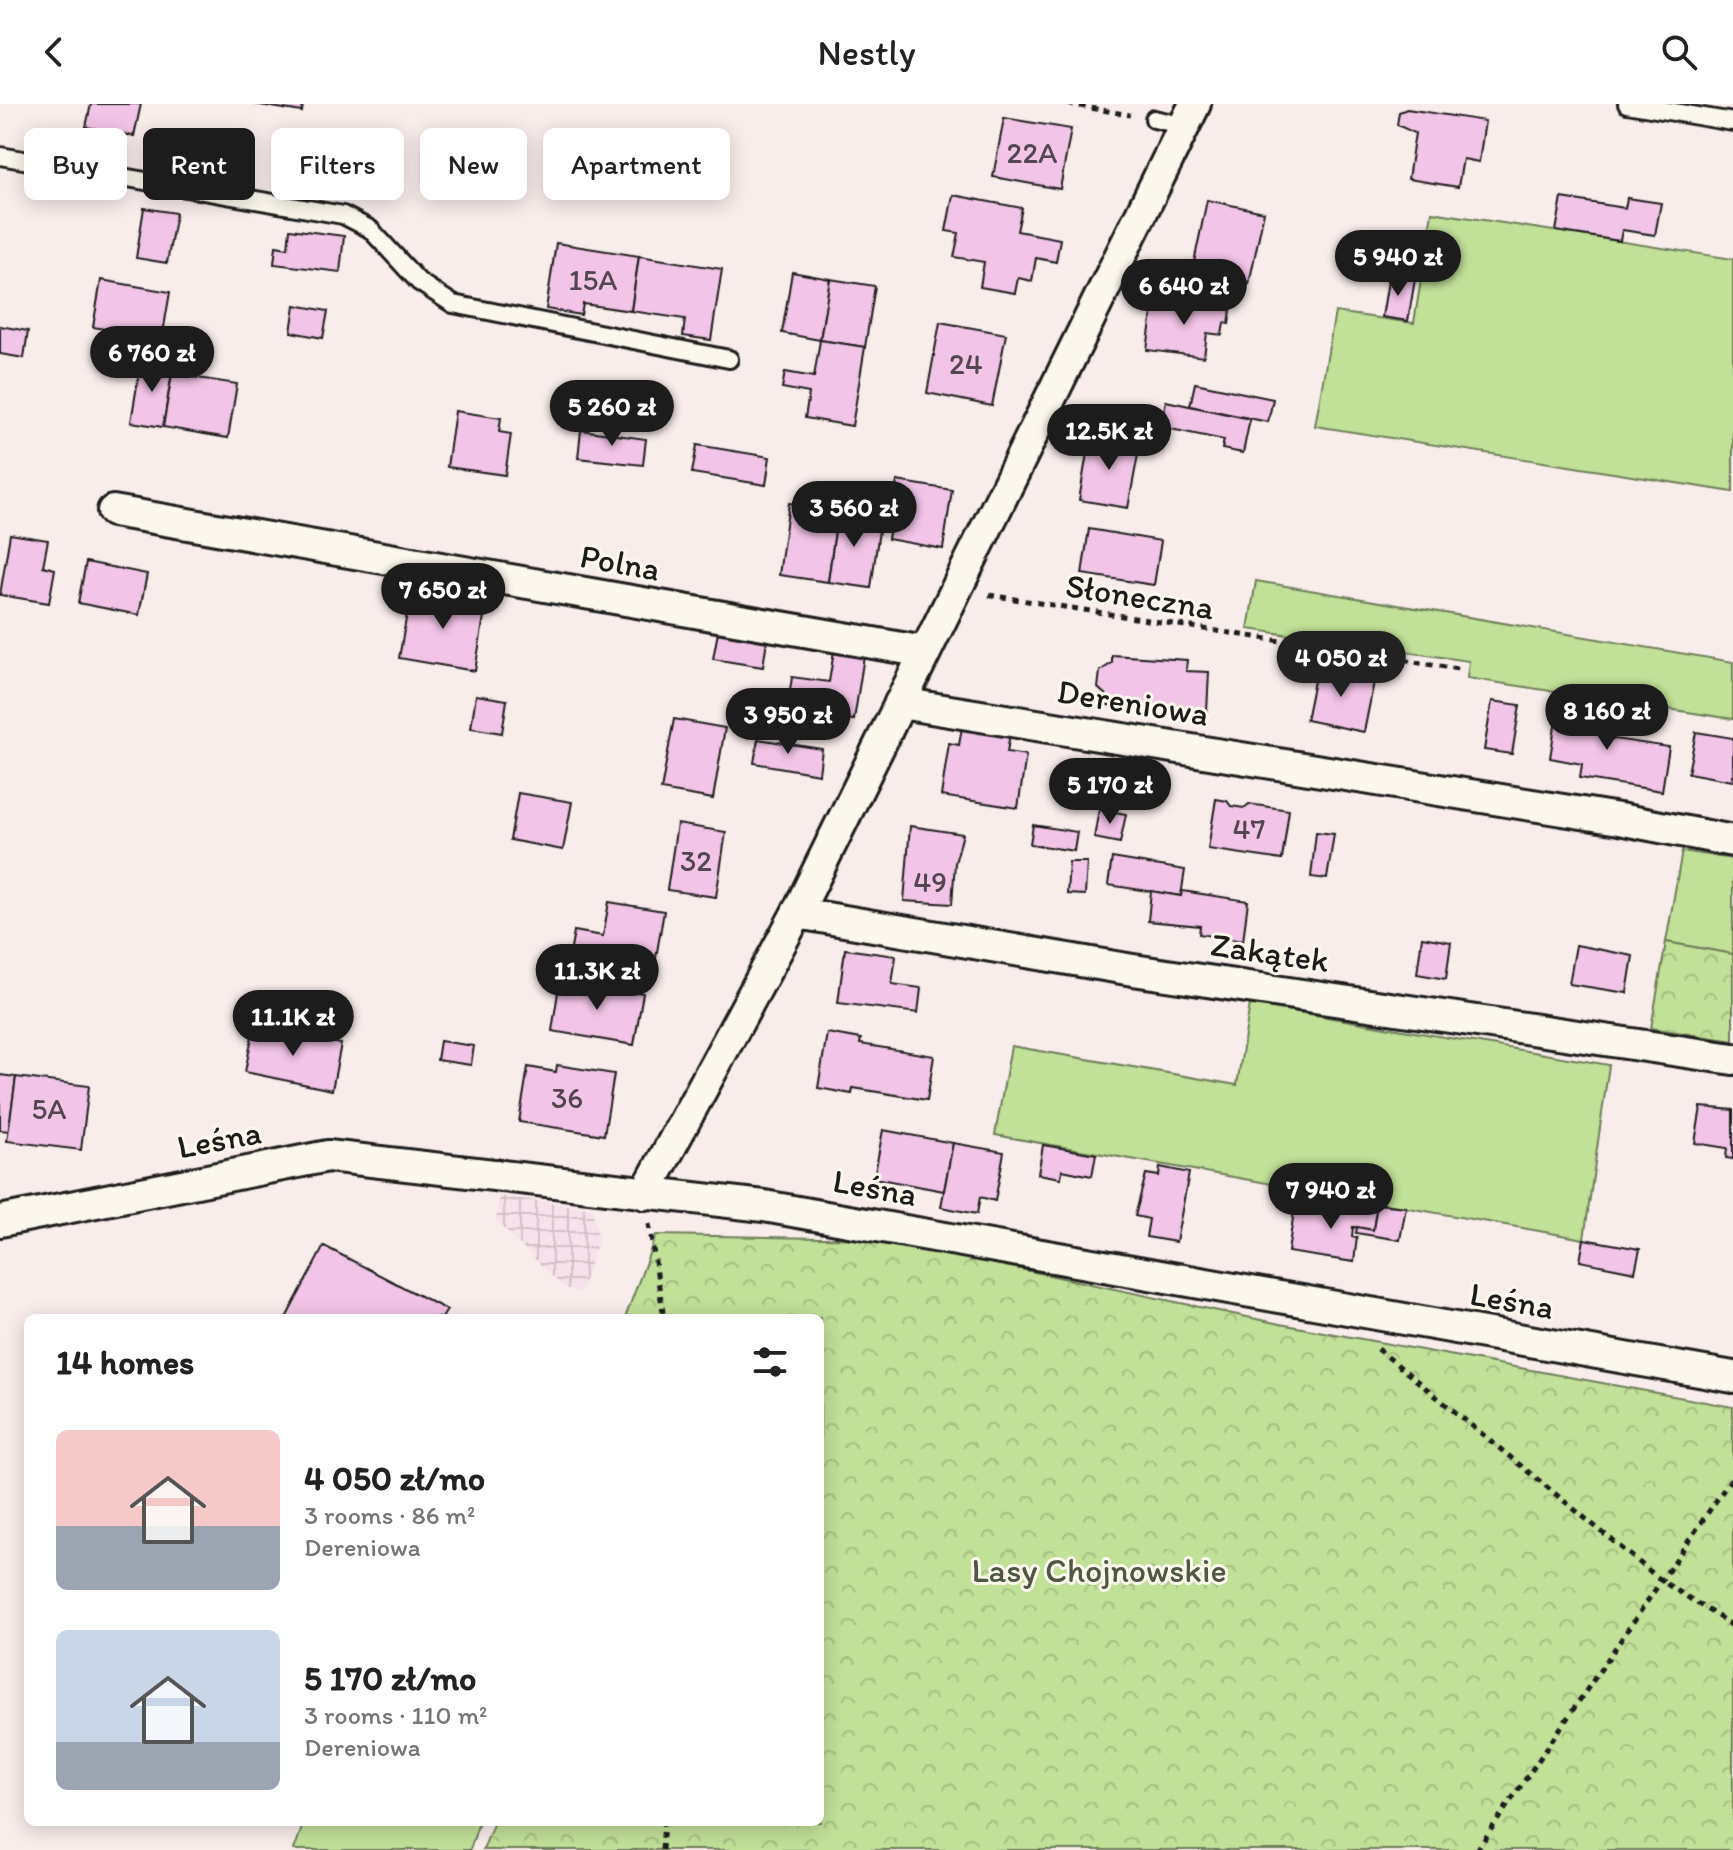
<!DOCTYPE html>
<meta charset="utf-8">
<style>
body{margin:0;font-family:Itim,sans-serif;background:#f6f6f6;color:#222;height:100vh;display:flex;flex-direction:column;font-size:30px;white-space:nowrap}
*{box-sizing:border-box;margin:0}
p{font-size:26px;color:#767676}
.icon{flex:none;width:44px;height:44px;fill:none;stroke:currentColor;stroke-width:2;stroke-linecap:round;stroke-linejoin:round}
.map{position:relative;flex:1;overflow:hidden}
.panel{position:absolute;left:24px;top:1210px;width:800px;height:512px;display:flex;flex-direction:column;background:#fff;border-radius:12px;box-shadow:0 4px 20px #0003}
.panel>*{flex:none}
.top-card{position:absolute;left:24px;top:24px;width:800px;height:72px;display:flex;gap:16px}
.price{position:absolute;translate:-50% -68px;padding:0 18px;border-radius:28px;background:#1c1c1c;color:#fff;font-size:26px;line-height:52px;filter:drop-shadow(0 2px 4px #0008)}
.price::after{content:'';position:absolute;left:50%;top:48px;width:24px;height:18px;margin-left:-12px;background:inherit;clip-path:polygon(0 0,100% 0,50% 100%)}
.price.current{background:#222;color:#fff}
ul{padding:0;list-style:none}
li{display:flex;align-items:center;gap:24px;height:200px;padding:0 32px}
li span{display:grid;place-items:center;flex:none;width:224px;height:160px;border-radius:12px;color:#555}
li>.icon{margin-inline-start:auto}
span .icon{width:96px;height:96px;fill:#fffc;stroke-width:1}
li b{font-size:34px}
h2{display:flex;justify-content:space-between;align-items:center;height:96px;padding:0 32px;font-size:34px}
.chip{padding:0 28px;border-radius:12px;background:#fff;box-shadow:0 4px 20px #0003;font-size:28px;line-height:72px}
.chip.current{background:#1c1c1c;color:#fff}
header{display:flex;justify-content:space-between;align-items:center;height:104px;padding:0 32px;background:#fff;font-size:36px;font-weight:600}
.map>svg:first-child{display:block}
.industrial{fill:url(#industrial-grid)}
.green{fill:#c1e098;stroke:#6e7e5a;stroke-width:2}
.forest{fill:url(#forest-crowns);stroke:#6e7e5a;stroke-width:2}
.building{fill:#f2c4e7;stroke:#1c1c1c;stroke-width:2}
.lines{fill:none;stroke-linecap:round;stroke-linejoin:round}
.lane-casing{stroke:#1c1c1c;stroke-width:22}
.street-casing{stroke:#1c1c1c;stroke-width:36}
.path{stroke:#1c1c1c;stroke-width:5;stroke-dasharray:6 6;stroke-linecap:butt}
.lane{stroke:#fbf7ec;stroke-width:16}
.street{stroke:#fbf7ec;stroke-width:30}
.labels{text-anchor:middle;stroke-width:6;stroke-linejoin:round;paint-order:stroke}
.number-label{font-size:30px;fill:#52464f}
.street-label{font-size:34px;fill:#1c1c1c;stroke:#fbf7ec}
.park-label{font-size:34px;fill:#4e5741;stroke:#fbf7ec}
</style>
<header><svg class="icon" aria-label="back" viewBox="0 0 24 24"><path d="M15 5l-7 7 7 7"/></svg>Nestly<svg class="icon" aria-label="search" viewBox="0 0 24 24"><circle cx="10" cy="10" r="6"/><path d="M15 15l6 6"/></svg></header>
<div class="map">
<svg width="1733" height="1746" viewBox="0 0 1733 1746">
<defs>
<pattern id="industrial-grid" width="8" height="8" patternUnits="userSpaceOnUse" patternTransform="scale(2)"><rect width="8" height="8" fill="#f7e1ea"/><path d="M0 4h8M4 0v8" fill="none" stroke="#d3c0c8"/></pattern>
<pattern id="forest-crowns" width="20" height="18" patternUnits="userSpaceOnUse" patternTransform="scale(2)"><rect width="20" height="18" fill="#c1e098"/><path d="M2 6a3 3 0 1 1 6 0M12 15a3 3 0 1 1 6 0" fill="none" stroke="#a5c082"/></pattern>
</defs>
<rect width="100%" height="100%" fill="#f9edeb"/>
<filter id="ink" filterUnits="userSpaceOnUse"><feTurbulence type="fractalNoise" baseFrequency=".0125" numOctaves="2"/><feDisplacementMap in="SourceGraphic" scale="16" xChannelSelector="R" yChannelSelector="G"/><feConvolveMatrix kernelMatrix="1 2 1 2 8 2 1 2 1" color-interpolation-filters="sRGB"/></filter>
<g filter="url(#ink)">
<!-- industrial -->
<path class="industrial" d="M499,1092L591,1104L599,1134L580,1188L564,1184L496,1117Z"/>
<!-- green -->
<g class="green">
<path d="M1432,108L1733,155V388L1315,322L1335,208L1414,219Z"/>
<path d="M1256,477L1733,558V615L1467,574L1469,557L1248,525Z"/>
<path d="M1682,747L1733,755V850L1666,838Z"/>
<path d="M1250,900L1609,961L1584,1135L995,1031L1011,942L1237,981Z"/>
<path d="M304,1718H479L470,1746H294Z"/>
</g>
<!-- forest -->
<g class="forest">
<path d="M1666,838L1733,850V937L1651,924Z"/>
<path d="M656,1131L878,1135L1280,1220L1733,1303V1746H483L494,1718H820V1214H625Z"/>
</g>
<!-- building -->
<g class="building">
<path d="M91,0H141L134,32L86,23Z"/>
<path d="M254,0H303L302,8Z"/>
<path d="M1407,5L1485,17L1479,58L1463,55L1458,83L1408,75L1415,29L1397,21L1399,8Z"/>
<path d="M1004,14L1071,25L1060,85L993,73Z"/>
<path d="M953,91L1022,104L1017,127L1060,135L1056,158L1036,154L1032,177L1018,174L1015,189L980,183L984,158L954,153L959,129L946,127Z"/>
<path d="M1562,94L1625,104L1627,94L1661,99L1655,131L1622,126L1620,137L1556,127Z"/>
<path d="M1207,96L1264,108L1249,180L1192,168Z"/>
<path d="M144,104L176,109L167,159L136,154Z"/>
<path d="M290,125L344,132L340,168L274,160L276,142L288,144Z"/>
<path d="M556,139L639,152L631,207L583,200L581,211L546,205Z"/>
<path d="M639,152L722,165L711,236L683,232L685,215L631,207Z"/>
<path d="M792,168L830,175L820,236L782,229Z"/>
<path d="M1389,171L1415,175L1408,217L1382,213Z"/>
<path d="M830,175L875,182L865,243L820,236Z"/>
<path d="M101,176L170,188L162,235L93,223Z"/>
<path d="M1154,195L1231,206L1229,220L1224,219L1222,231L1207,229L1204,253L1147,246Z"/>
<path d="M295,201L328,207L323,234L291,228Z"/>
<path d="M940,218L1006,230L992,302L927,289Z"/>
<path d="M0,222L28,227L24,254L0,250Z"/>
<path d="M820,236L865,243L852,322L805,314L809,289L782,284L785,268L814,273Z"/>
<path d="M141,257L173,262L163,323L131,318Z"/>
<path d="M172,270L237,280L228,334L163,323Z"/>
<path d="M1195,279L1273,295L1268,318L1190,302Z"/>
<path d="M1166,297L1250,315L1243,349L1222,345L1224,336L1161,323Z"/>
<path d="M455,307L501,314L499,328L511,330L505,371L447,363Z"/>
<path d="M581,326L646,335L643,361L578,354Z"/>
<path d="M1090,332L1140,340L1128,404L1079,396Z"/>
<path d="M697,341L770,353L766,381L692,369Z"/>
<path d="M897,377L952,386L943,445L888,435Z"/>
<path d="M789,399L838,405L828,478L779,471Z"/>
<path d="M838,405L881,412L871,484L828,478Z"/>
<path d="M1089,425L1161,437L1154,481L1082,470Z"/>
<path d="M10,430L48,436L43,462L55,465L49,499L0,491Z"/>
<path d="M86,458L147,470L139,511L78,499Z"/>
<path d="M411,487L486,500L475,567L399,554Z"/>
<path d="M718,528L767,536L763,563L713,555Z"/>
<path d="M834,547L864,552L854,616L787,606L792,573L829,578Z"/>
<path d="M1112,551L1187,556L1186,567L1209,568L1207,608L1108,601V593L1098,584L1100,567L1112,559Z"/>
<path d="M1317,562L1375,573L1364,628L1306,616Z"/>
<path d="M476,591L507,596L502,629L471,624Z"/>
<path d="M1492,597L1520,601L1512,650L1484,646Z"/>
<path d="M1558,603L1610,610L1607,634L1669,643L1662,687L1580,674L1582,660L1550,654Z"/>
<path d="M674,615L725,624L713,695L661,686Z"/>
<path d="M962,623L1010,630L1007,648L1026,651L1018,704L941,692L949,639L959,641Z"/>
<path d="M1696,628L1733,634V677L1688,669Z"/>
<path d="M758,635L822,645L819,670L754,659Z"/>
<path d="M518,689L572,698L563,746L510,736Z"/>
<path d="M1216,695L1227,697L1231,702L1244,704L1249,700L1289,706L1282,756L1208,745Z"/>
<path d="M1099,705L1126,710L1120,739L1094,734Z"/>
<path d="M677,720L726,728L716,793L667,786Z"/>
<path d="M1033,721L1077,728L1074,747L1030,740Z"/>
<path d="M910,722L963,730L955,759L952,800L904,797Z"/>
<path d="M1316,728L1334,730L1327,775L1311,773Z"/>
<path d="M1112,754L1185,766L1181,792L1108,781Z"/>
<path d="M1069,758H1087L1085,791L1067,790Z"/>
<path d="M1151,787L1181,792L1182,787L1248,797L1243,837L1199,830L1200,822L1148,817Z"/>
<path d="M609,798L664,807L652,877L568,863L574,827L603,832Z"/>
<path d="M1422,833L1451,838L1446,875L1417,870Z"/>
<path d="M1576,841L1633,852L1627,889L1569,880Z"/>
<path d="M845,845L896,852L892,880L921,884L918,909L838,899Z"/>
<path d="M560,875L643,889L634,941L552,927Z"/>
<path d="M254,922L341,940L332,986L245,968Z"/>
<path d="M827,929L861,935L860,940L934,952L927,996L853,984L852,990L818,984Z"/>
<path d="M440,937L474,942L471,961L437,956Z"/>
<path d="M557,961L614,970L604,1031L519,1018L528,963L556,968Z"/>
<path d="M0,971L16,973L9,1027L0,1026Z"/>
<path d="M16,973L89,982L81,1046L7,1037Z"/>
<path d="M1701,1003L1733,1006V1055L1726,1054L1727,1044L1695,1039Z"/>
<path d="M883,1026L953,1039L944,1087L874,1074Z"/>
<path d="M953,1039L1004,1048L995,1097L980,1093L977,1110L941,1103Z"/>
<path d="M1043,1041L1096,1050L1092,1072L1062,1066L1061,1074L1038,1070Z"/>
<path d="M1160,1063L1189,1069L1176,1138L1146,1133L1149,1115L1135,1112L1146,1070L1159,1072Z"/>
<path d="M1336,1095L1377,1100L1373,1126L1353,1123L1352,1133H1357L1354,1158L1288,1148L1294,1107L1334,1112Z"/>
<path d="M1377,1100L1406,1103L1400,1136L1356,1129L1357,1123L1373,1126Z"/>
<path d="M1584,1135L1640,1145L1635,1168L1580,1157Z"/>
<path d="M324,1142L447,1206L442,1214H286Z"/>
</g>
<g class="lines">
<!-- lane casing -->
<g class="lane-casing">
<g id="lane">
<path d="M1627,0L1733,18"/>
<path d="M1154,15L1185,22"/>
<path d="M0,52L343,111L370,125L419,178L453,200L729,255"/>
</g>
</g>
<!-- street casing -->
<g class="street-casing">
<g id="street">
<path d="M113,407L925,548"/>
<path d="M900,599L1619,715L1733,737"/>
<path d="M797,809L1133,866L1733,955"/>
<path d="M645,1090L797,809L1195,0"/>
<path d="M0,1117L328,1052L764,1102L1733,1273"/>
</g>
</g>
<!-- path -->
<g class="path">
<path d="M1068,0L1130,11"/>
<path d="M989,491L1458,565"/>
<path d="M649,1120L664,1214"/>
<path d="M1378,1245L1662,1477L1733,1522"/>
<path d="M662,1746L664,1718"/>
<path d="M1477,1746L1733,1372"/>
</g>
<!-- lane -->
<use href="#lane" class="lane"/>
<!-- street -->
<use href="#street" class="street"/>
</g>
</g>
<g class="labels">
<!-- number labels -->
<g class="number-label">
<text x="1032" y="59">22A</text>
<text x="593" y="186">15A</text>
<text x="966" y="270">24</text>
<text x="1249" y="735">47</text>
<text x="696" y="767">32</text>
<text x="930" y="788">49</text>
<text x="567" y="1004">36</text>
<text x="49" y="1015">5A</text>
</g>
<!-- street labels -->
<g class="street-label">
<text transform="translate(620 458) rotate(10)" y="12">Polna</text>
<text transform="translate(1140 492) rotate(9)" y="12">Słoneczna</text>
<text transform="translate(1133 598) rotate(9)" y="12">Dereniowa</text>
<text transform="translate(1270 848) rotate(8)" y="12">Zakątek</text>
<text transform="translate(219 1035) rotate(-11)" y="12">Leśna</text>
<text transform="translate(875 1083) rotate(10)" y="12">Leśna</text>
<text transform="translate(1512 1196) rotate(10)" y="12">Leśna</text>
</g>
<!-- park labels -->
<g class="park-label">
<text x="1099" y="1478">Lasy Chojnowskie</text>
</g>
</g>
</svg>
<b class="price" style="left:1398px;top:194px">5 940 zł</b>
<b class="price" style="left:1184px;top:223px">6 640 zł</b>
<b class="price" style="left:152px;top:290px">6 760 zł</b>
<b class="price" style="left:612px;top:344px">5 260 zł</b>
<b class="price" style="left:1109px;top:368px">12.5K zł</b>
<b class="price" style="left:854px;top:445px">3 560 zł</b>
<b class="price" style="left:443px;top:527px">7 650 zł</b>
<b class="price current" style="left:1341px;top:595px">4 050 zł</b>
<b class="price" style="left:1607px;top:648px">8 160 zł</b>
<b class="price" style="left:788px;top:652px">3 950 zł</b>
<b class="price" style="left:1110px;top:722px">5 170 zł</b>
<b class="price" style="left:597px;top:908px">11.3K zł</b>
<b class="price" style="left:293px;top:954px">11.1K zł</b>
<b class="price" style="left:1331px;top:1127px">7 940 zł</b>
<div class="top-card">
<a class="chip">Buy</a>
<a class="chip current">Rent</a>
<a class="chip">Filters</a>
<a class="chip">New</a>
<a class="chip">Apartment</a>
</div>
<section class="panel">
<h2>14 homes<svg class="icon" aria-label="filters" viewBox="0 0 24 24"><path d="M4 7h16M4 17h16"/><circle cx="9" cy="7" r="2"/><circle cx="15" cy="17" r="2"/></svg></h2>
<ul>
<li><span style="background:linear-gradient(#f6c9c9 60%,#9aa5b1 0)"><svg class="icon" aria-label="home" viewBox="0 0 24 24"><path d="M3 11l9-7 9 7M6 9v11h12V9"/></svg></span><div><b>4 050 zł/mo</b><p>3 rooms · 86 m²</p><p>Dereniowa</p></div></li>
<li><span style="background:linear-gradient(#c9d6e8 70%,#9aa5b1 0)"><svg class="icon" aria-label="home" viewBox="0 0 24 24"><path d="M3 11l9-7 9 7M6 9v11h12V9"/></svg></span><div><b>5 170 zł/mo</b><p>3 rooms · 110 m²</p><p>Dereniowa</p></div></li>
</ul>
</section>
</div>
